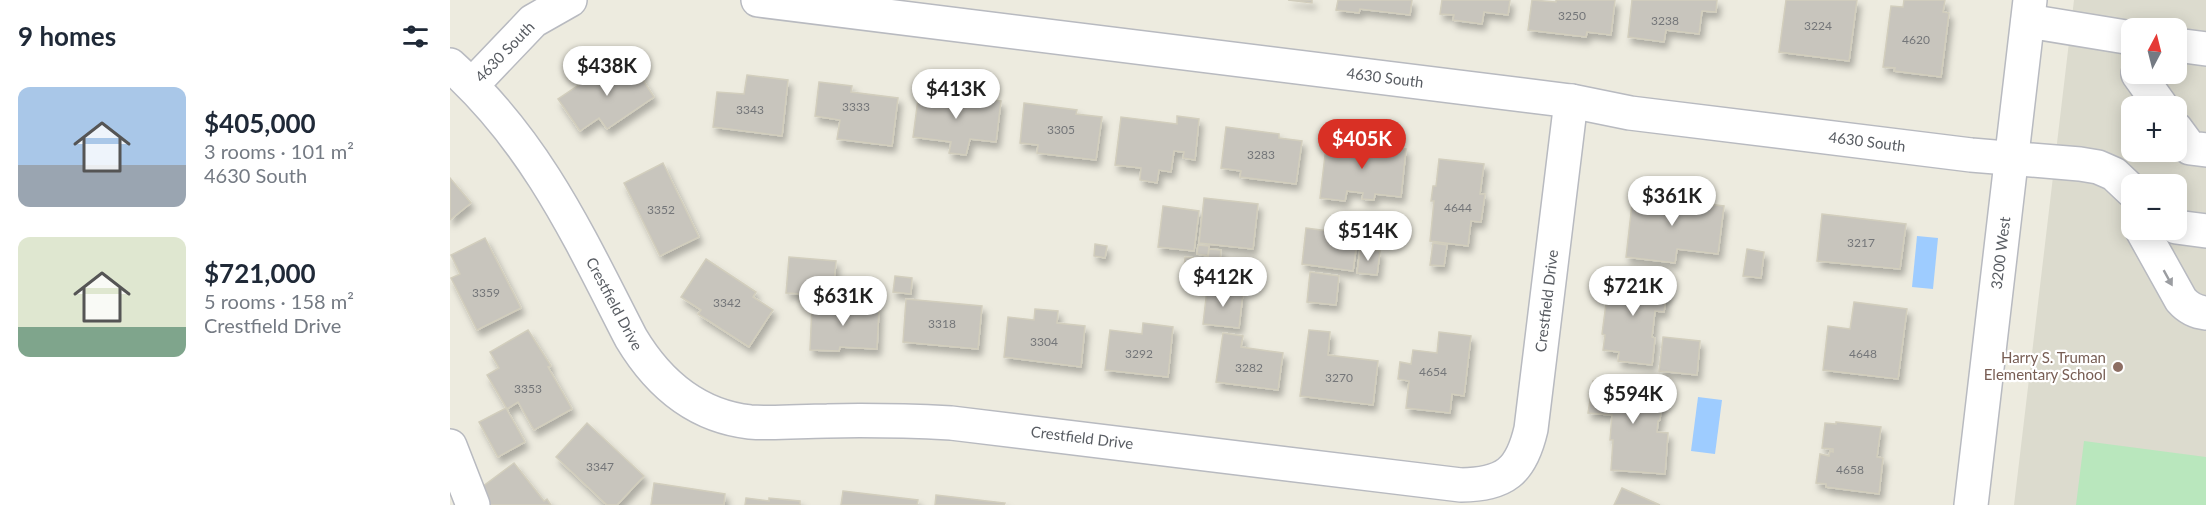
<!DOCTYPE html>
<meta charset="utf-8">
<style>
body{margin:0;font-family:Lato,sans-serif;background:#f2f2f3;color:#1f2937;height:100vh;display:flex;flex-direction:column;font-size:22px;white-space:nowrap}
*{box-sizing:border-box;margin:0}
p{font-size:20px;color:#747a83}
.icon{flex:none;width:33px;height:33px;fill:none;stroke:currentColor;stroke-width:2;stroke-linecap:round;stroke-linejoin:round}
.map{position:relative;flex:1;overflow:hidden}
.side{display:flex;flex-direction:column;background:#fff;width:450px}
.side>*{flex:none}
.needle{width:39px;rotate:7deg}
.controls{position:absolute;left:1671px;top:18px;display:grid;gap:12px}
.controls a{display:grid;place-items:center;width:66px;height:66px;border-radius:12px;background:#fff;box-shadow:0 3px 15px #0003;font-size:30px}
.price{position:absolute;translate:-50% -51px;padding:0 14px;border-radius:21px;background:#fff;color:#222;font-size:20px;line-height:39px;filter:drop-shadow(0 2px 3px #0008)}
.price::after{content:'';position:absolute;left:50%;top:36px;width:18px;height:14px;margin-left:-9px;background:inherit;clip-path:polygon(0 0,100% 0,50% 100%)}
.price.selected{background:#d93025;color:#fff}
ul{padding:0;list-style:none}
li{display:flex;align-items:center;gap:18px;height:150px;padding:0 18px}
li span{display:grid;place-items:center;flex:none;width:168px;height:120px;border-radius:12px;color:#555}
li>.icon{margin-inline-start:auto}
span .icon{width:72px;height:72px;fill:#fffc;stroke-width:1}
li b{font-size:26px}
h2{display:flex;justify-content:space-between;align-items:center;height:72px;padding:0 18px;font-size:26px}
main{display:flex;flex:1;min-height:0}
.map>svg:first-child{display:block}
.education{fill:#dcdbce;fill-rule:evenodd}
.green{fill:#b9e7bd}
.water{fill:#9eccff}
.building{fill:#c8c5bd;stroke:#d2cebd;stroke-width:1.5;filter:url(#shadow)}
.lines{fill:none;stroke-linecap:round;stroke-linejoin:round}
.minor-casing{stroke:#b8bac0;stroke-width:36}
.minor{stroke:#fff;stroke-width:33}
.oneway{fill:#9b9da1}
.education-dot{fill:#8d6e63;stroke:#fff;stroke-width:2}
.labels{text-anchor:middle;stroke-width:4.5;stroke-linejoin:round;paint-order:stroke}
.number-label{font-size:12px;fill:#747679}
.street-label{font-size:15px;fill:#585c62;stroke:#fff}
.education-label{font-size:15px;fill:#785e54;stroke:#fff;text-anchor:end}
</style>
<main>
<section class="side">
<h2>9 homes<svg class="icon" aria-label="filters" viewBox="0 0 24 24"><path d="M4 7h16M4 17h16"/><circle cx="9" cy="7" r="2"/><circle cx="15" cy="17" r="2"/></svg></h2>
<ul>
<li><span style="background:linear-gradient(#a9c7e8 65%,#9aa5b1 0)"><svg class="icon" aria-label="home" viewBox="0 0 24 24"><path d="M3 11l9-7 9 7M6 9v11h12V9"/></svg></span><div><b>$405,000</b><p>3 rooms · 101 m²</p><p>4630 South</p></div></li>
<li><span style="background:linear-gradient(#dfe7d0 75%,#7fa58c 0)"><svg class="icon" aria-label="home" viewBox="0 0 24 24"><path d="M3 11l9-7 9 7M6 9v11h12V9"/></svg></span><div><b>$721,000</b><p>5 rooms · 158 m²</p><p>Crestfield Drive</p></div></li>
</ul>
</section>
<div class="map">
<svg width="1756" height="505" viewBox="0 0 1756 505">
<defs>
<filter id="shadow"><feDropShadow dx="3.5" dy="6" stdDeviation="3" flood-color="#0004"/></filter>
</defs>
<rect width="100%" height="100%" fill="#edebdf"/>
<!-- education -->
<path class="education" d="M1624,0H1756V505H1564ZM1682,28H1726V74H1682ZM1682,106H1726V152H1682ZM1682,184H1726V230H1682Z"/>
<!-- green -->
<path class="green" d="M1634,441L1756,457V505H1626Z"/>
<!-- water -->
<g class="water">
<path d="M1467,236L1488,238L1483,289L1462,287Z"/>
<path d="M1248,397L1272,400L1265,454L1241,451Z"/>
</g>
<!-- building -->
<g class="building">
<path d="M838,0H862V3Z"/>
<path d="M888,0H962L960,15L910,9L909,13L886,10Z"/>
<path d="M992,0H1060L1058,15L1034,12L1032,24L1003,20L1004,15L990,14Z"/>
<path d="M1082,0L1106,2V0H1165L1161,35L1137,32L1136,37L1078,30Z"/>
<path d="M1182,0H1267L1266,12L1252,11L1249,34L1216,30L1214,42L1178,37Z"/>
<path d="M1336,0H1407L1399,61L1329,52Z"/>
<path d="M1454,0H1495L1493,12L1499,13L1491,77L1444,71L1445,68L1433,67L1441,6L1453,7Z"/>
<path d="M180,60L204,97L157,129L149,118L130,131L108,99L160,64L164,71Z"/>
<path d="M297,75L338,80L332,136L263,127L267,92L294,94Z"/>
<path d="M369,82L402,86L401,92L448,98L442,146L387,139L390,120L365,116Z"/>
<path d="M469,91L551,101L546,142L520,139L516,155L499,153L501,142L463,137Z"/>
<path d="M574,103L627,110L626,114L652,117L646,160L587,153L588,145L570,143Z"/>
<path d="M727,116L749,119L745,160L733,158L734,152L724,151L721,172L709,170L707,183L690,180L691,168L665,165L671,117L727,124Z"/>
<path d="M776,127L829,134V138L852,141L846,184L790,177L791,171L771,168Z"/>
<path d="M877,138L956,149L951,197L925,194L924,200L912,199L913,193L897,191L895,201L870,198Z"/>
<path d="M989,159L1034,164L1030,194H1035L1031,222L1021,221L1018,246L980,241L984,201H981L983,186H986Z"/>
<path d="M213,163L249,237L210,256L174,183Z"/>
<path d="M0,178L21,203L0,220Z"/>
<path d="M1212,193L1241,197V202L1274,206L1268,254L1227,249L1225,263L1176,257L1183,195L1212,198Z"/>
<path d="M754,198L808,204L803,249L749,243Z"/>
<path d="M713,206L749,211L744,251L708,247Z"/>
<path d="M1372,214L1456,224L1450,269L1367,261Z"/>
<path d="M856,228L908,235L903,271L852,264Z"/>
<path d="M35,238L71,308L27,330L1,278L10,274L1,255Z"/>
<path d="M983,243L997,245L994,266L980,265Z"/>
<path d="M645,244L657,246L655,258L644,256Z"/>
<path d="M748,245L759,246L758,256L747,254Z"/>
<path d="M759,249L771,250L770,259L758,258Z"/>
<path d="M910,249L930,251L927,275L907,273Z"/>
<path d="M1297,249L1314,252L1311,278L1293,276Z"/>
<path d="M339,257L386,261L383,296L336,293Z"/>
<path d="M735,257L755,259L753,279L733,276Z"/>
<path d="M256,259L306,292L303,297L323,310L299,347L248,314L251,310L231,297Z"/>
<path d="M860,272L889,276L886,305L857,302Z"/>
<path d="M1160,273L1209,279V283L1218,284L1214,312L1205,311L1202,337L1205,338L1202,365L1168,361L1169,352L1153,350L1155,335L1152,334Z"/>
<path d="M445,276L462,278L461,294L443,292Z"/>
<path d="M757,289L793,293L789,328L753,324Z"/>
<path d="M456,299L532,306L528,349L453,342Z"/>
<path d="M366,302L403,303V307L429,308L427,349L390,347L389,351L360,350L362,305H366Z"/>
<path d="M1404,302L1457,309L1448,379L1373,370L1378,326L1400,329Z"/>
<path d="M585,309L608,311L607,323L635,326L631,367L554,357L558,317L584,320Z"/>
<path d="M693,323L723,327L718,377L655,370L660,330L692,334Z"/>
<path d="M78,330L101,366L98,367L122,409L84,430L68,402L57,409L37,375L49,368L40,352Z"/>
<path d="M859,330L880,332L878,355L928,361L923,405L850,396Z"/>
<path d="M989,332L1021,336L1014,396L1002,394L1000,413L956,408L959,381L948,379L950,362L961,364L963,350L987,353Z"/>
<path d="M773,333L793,336L791,347L833,353L828,390L766,382Z"/>
<path d="M1213,337L1250,341L1247,375L1209,371Z"/>
<path d="M1143,381L1213,387L1210,420L1208,421L1207,432L1218,433L1215,474L1161,470L1163,440H1160L1162,415L1138,413Z"/>
<path d="M56,408L75,442L48,457L29,422Z"/>
<path d="M1386,422L1431,427L1427,457L1433,458L1429,494L1376,487V484L1366,483L1370,454L1379,456L1380,451L1383,452V449L1372,448L1375,423L1386,424Z"/>
<path d="M137,423L194,476L167,505H157L106,457Z"/>
<path d="M64,463L94,501L97,499L101,505H40L28,490Z"/>
<path d="M204,483L275,494L274,505H201Z"/>
<path d="M1172,488L1210,505H1164Z"/>
<path d="M393,491L468,500L467,505H391Z"/>
<path d="M486,495L555,503L554,505H485Z"/>
<path d="M296,498L319,501V498L350,501V505H351H295Z"/>
</g>
<g class="lines">
<!-- minor casing -->
<g class="minor-casing">
<g id="minor">
<path d="M308,0L1121,101L1180,113L1521,155L1630,164L1648,167L1664,174L1682,191"/>
<path d="M1578,21L1682,38"/>
<path d="M1726,45L1756,49"/>
<path d="M0,65C87,143 129,237 181,338C208,383 246,416 300,422C325,424 352,421 377,421C419,420 460,421 501,423L1011,485C1055,484 1071,472 1081,429L1121,101"/>
<path d="M1688,74L1711,106"/>
<path d="M22,85L83,21L120,0"/>
<path d="M1726,129L1740,148L1756,150"/>
<path d="M1726,227L1756,231"/>
<path d="M1692,230L1731,300C1738,308 1745,312 1756,313"/>
<path d="M0,446L23,505"/>
<path d="M1521,505L1580,0"/>
</g>
</g>
<!-- minor -->
<use href="#minor" class="minor"/>
</g>
<!-- one-way arrows -->
<defs><path id="oneway-solid" d="M-6-.8H1V-3.2L6.5 0L1 3.2V.8H-6Z" transform="scale(1.5)"/></defs>
<use class="oneway" href="#oneway-solid" transform="translate(1718 278) rotate(61)"/>
<!-- markers -->
<circle class="education-dot" cx="1668" cy="367" r="6"/>
<g class="labels">
<!-- number labels -->
<g class="number-label">
<text x="1122" y="20">3250</text>
<text x="1215" y="25">3238</text>
<text x="1368" y="30">3224</text>
<text x="1466" y="44">4620</text>
<text x="406" y="111">3333</text>
<text x="300" y="114">3343</text>
<text x="611" y="134">3305</text>
<text x="811" y="159">3283</text>
<text x="1008" y="212">4644</text>
<text x="211" y="214">3352</text>
<text x="1411" y="247">3217</text>
<text x="36" y="297">3359</text>
<text x="277" y="307">3342</text>
<text x="492" y="328">3318</text>
<text x="594" y="346">3304</text>
<text x="689" y="358">3292</text>
<text x="1413" y="358">4648</text>
<text x="799" y="372">3282</text>
<text x="983" y="376">4654</text>
<text x="889" y="382">3270</text>
<text x="78" y="393">3353</text>
<text x="150" y="471">3347</text>
<text x="1400" y="474">4658</text>
</g>
<!-- street labels -->
<g class="street-label">
<text transform="translate(55 52) rotate(-46)" y="5">4630 South</text>
<text transform="translate(935 78) rotate(7)" y="5">4630 South</text>
<text transform="translate(1417 142) rotate(7)" y="5">4630 South</text>
<text transform="translate(1551 253) rotate(-83)" y="5">3200 West</text>
<text transform="translate(1097 301) rotate(-83)" y="5">Crestfield Drive</text>
<text transform="translate(164 304) rotate(62)" y="5">Crestfield Drive</text>
<text transform="translate(632 438) rotate(7)" y="5">Crestfield Drive</text>
</g>
<!-- education labels -->
<g class="education-label">
<text x="1656" y="363">Harry S. Truman<tspan x="1656" dy="17">Elementary School</tspan></text>
</g>
</g>
</svg>
<div class="controls">
<a><svg class="needle" viewBox="-14 -14 28 28"><path d="M0-13l5 13h-10z" fill="#e53935"/><path d="M0 13l5-13h-10z" fill="#747a83"/></svg></a>
<a>+</a>
<a>−</a>
</div>
<b class="price" style="left:157px;top:97px">$438K</b>
<b class="price" style="left:506px;top:120px">$413K</b>
<b class="price selected" style="left:912px;top:170px">$405K</b>
<b class="price" style="left:1222px;top:227px">$361K</b>
<b class="price" style="left:918px;top:262px">$514K</b>
<b class="price" style="left:773px;top:308px">$412K</b>
<b class="price" style="left:1183px;top:317px">$721K</b>
<b class="price" style="left:393px;top:327px">$631K</b>
<b class="price" style="left:1183px;top:425px">$594K</b>
</div>
</main>
